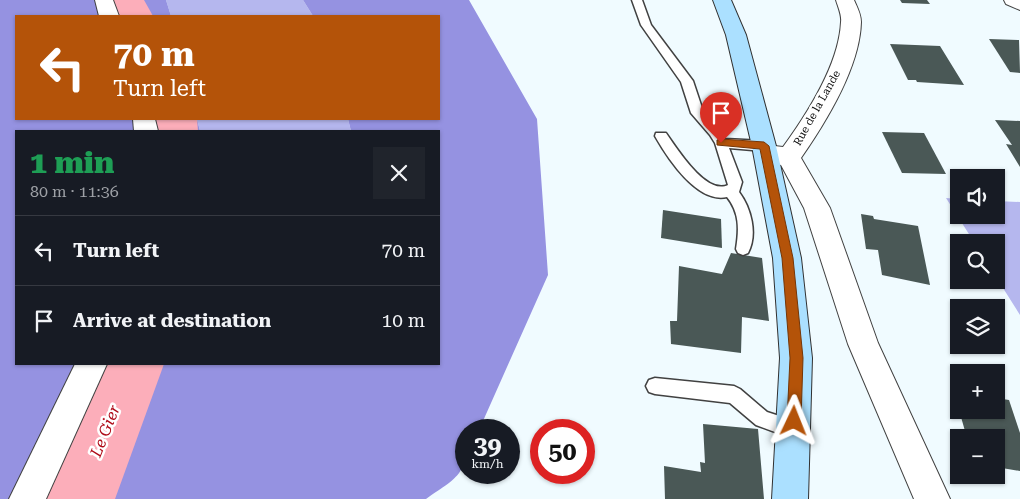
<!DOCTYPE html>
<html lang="en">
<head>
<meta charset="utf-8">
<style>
  :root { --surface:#171b24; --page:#20242c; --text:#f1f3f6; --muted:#9ea1a6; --line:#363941 }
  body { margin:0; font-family:"Roboto Serif",serif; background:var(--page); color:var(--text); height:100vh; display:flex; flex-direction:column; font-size:19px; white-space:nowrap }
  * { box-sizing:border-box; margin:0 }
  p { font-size:16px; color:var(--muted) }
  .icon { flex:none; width:28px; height:28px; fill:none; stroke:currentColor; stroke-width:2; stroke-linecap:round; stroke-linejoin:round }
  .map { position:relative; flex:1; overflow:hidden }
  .side { position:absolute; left:15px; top:130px; width:425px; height:235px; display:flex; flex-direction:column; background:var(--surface); border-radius:0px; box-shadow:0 1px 4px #0004 }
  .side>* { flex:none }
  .hud { position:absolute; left:15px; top:15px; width:425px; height:105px; border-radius:0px; box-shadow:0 1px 4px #0004; background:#b45309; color:#fff; overflow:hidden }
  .buttons { position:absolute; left:950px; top:169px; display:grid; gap:10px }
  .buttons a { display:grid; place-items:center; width:55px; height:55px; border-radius:0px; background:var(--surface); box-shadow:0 1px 4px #0004; font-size:25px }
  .speed { position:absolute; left:455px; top:419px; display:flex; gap:10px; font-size:25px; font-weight:700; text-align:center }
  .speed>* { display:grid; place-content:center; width:65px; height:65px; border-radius:50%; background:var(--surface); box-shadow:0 1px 4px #0004; line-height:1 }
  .speed small { font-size:12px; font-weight:400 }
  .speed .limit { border:8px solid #d22; background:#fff; color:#111 }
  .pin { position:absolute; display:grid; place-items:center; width:42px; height:42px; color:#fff; margin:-51px -21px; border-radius:50% 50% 50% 0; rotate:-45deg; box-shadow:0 0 5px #0007 }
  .pin .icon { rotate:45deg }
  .me { position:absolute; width:55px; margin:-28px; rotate:2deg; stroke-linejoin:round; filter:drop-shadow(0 0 4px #0008) }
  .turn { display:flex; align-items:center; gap:18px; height:105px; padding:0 15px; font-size:22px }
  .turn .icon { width:65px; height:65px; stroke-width:2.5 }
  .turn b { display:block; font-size:35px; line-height:42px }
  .round { display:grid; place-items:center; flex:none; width:52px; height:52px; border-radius:0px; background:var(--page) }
  .head { display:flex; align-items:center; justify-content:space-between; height:85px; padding:0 15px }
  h1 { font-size:30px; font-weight:800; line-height:38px; color:#1e9e55 }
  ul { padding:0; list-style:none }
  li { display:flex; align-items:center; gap:15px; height:70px; padding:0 15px; border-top:1px solid var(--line) }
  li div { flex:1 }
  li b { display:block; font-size:19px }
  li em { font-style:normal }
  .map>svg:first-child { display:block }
  .green { fill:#b5b7ee }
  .forest { fill:#9592e1 }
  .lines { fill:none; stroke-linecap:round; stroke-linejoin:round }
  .river { fill:#fcaeba; fill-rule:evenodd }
  .building { fill:#4a5856 }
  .service-casing { stroke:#414141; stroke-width:3 }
  .minor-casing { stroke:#414141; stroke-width:2 }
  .secondary-casing { stroke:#303030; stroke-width:2 }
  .service { fill:#fff; fill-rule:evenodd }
  .minor { fill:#fff; fill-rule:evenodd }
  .secondary { fill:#abe0ff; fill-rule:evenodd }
  .route { fill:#b45309; stroke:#753606 }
  .labels { text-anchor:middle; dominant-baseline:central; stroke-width:5; stroke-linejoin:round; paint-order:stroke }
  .far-street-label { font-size:11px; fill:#0e0e0e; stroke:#fff }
  .near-water-label { font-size:16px; font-style:italic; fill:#ae0a17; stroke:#fff }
</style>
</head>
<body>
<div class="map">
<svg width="1020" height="499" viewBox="0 0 1020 499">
  <rect width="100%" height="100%" fill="#f0fbff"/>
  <g class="green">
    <polygon points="166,0 303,0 313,16 171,16"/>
    <polygon points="197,119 348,119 351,131 200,131"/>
    <polygon points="946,198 959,199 959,215 996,215 996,201 1020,202 1020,315 996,277 996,242 974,242"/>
  </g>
  <path class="forest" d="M 0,0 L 166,0 L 171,16 L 16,16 L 16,119 L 197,119 L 200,131 L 16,131 L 16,364 L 439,364 L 439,131 L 351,131 L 348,119 L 439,119 L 439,16 L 313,16 L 303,0 L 469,0 L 537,119 L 548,275 L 479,430 L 466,430 C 466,476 462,474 426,499 L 0,499 Z"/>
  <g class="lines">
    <g class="river">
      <polygon points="106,0 144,0 153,16 113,16"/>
      <polygon points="151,119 197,119 198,131 150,131"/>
      <polygon points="100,364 164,364 115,499 41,499"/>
    </g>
  </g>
  <g class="building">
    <polygon points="900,0 927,0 930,4 902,3"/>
    <polygon points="989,39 1019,40 1020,73 1010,72"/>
    <polygon points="890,44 940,46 964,85 917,82 916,80 908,80"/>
    <polygon points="995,120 1020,121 1020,167 1006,144 1012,145"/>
    <polygon points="882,132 924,133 946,174 902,173"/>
    <polygon points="663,210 721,219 722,248 661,238"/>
    <polygon points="861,214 873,216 874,219 918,226 930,285 882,275 878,250 866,249"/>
    <polygon points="731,253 762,258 769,321 742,317 741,353 671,344 670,321 677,321 679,266 722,274"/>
    <polygon points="996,398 1009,400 1020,433 1020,471 996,467 996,438 967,438 959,410 996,410"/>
    <polygon points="703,424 758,429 764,499 665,499 664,466 701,472 700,462 705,463"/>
  </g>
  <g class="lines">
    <defs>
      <g id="service">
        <path d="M 632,0 L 642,0 L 651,25 L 693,81 L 703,111 L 720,129 L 725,139 L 764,141 L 769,143 L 771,146 L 769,149 L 764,151 L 729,148 L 742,182 L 739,192 C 751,208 758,234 748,253 L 743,255 L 738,253 L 736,249 C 739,230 740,213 727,197 C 697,204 667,157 655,136 L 656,133 L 666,133 C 676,147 706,196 728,185 L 715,143 L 710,135 L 691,113 L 681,82 L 641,25 Z"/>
        <polygon points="655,378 734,386 740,389 767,412 801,423 803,430 801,437 794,439 756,425 730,403 655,394 649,392 646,386 649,380"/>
      </g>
      <g id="minor">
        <polygon points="95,0 113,0 119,16 99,16"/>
        <path d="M 836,0 L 854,0 C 857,7 861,14 861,22 C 860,67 826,122 801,158 L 830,208 L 878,343 L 950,499 L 914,499 L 848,344 L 804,208 L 781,165 L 757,160 L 754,154 L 757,148 L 766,145 L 783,147 C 807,114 839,65 841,22 C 842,15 838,7 836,0 Z"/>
        <polygon points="1004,0 1020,0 1020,10 1006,4"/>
        <polygon points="133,119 155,119 158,131 134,131"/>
        <polygon points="75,364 107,364 46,499 9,499"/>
      </g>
      <polygon id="secondary" points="713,0 731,0 746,35 776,146 801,258 812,358 808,499 772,499 780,358 773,258 752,146 726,35"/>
    </defs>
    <use href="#service" class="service-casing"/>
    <use href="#minor" class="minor-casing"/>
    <use href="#secondary" class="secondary-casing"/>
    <use href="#service" class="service"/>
    <use href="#minor" class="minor"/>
    <use href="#secondary" class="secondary"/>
  </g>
  <polygon class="route" points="721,139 764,142 769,146 793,258 803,358 801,421 799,426 794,428 789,426 787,421 790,358 782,258 760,149 717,145 717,140"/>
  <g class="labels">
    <g class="far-street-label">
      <text transform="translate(817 108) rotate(-61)">Rue de la Lande</text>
    </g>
    <g class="near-water-label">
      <text transform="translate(105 431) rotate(-68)">Le Gier</text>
    </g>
  </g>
</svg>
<div class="buttons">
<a><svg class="icon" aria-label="sound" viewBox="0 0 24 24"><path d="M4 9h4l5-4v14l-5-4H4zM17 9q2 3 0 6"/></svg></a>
<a><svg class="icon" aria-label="search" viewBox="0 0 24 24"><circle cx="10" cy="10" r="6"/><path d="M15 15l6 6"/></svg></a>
<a><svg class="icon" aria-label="layers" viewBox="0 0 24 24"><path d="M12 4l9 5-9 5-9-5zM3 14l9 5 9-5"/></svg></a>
<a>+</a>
<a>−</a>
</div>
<div class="speed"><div>39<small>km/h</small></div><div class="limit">50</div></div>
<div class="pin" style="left:721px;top:143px;background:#d93025"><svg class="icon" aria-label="arrive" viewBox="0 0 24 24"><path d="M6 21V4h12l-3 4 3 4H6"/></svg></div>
<svg class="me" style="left:794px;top:421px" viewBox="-20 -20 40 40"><path d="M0-17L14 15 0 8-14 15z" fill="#b45309" stroke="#fff" stroke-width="4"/></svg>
<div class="hud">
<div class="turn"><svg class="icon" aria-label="left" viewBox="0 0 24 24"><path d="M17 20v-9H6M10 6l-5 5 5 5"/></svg><div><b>70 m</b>Turn left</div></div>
</div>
<section class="side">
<div class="head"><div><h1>1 min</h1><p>80 m · 11:36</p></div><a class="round"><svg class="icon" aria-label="close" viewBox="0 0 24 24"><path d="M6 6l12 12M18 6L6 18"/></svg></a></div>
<ul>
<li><svg class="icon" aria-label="left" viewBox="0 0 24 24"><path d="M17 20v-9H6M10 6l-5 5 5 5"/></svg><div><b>Turn left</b></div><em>70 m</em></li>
<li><svg class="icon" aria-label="arrive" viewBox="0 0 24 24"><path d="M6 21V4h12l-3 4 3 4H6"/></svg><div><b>Arrive at destination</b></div><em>10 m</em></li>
</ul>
</section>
</div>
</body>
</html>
